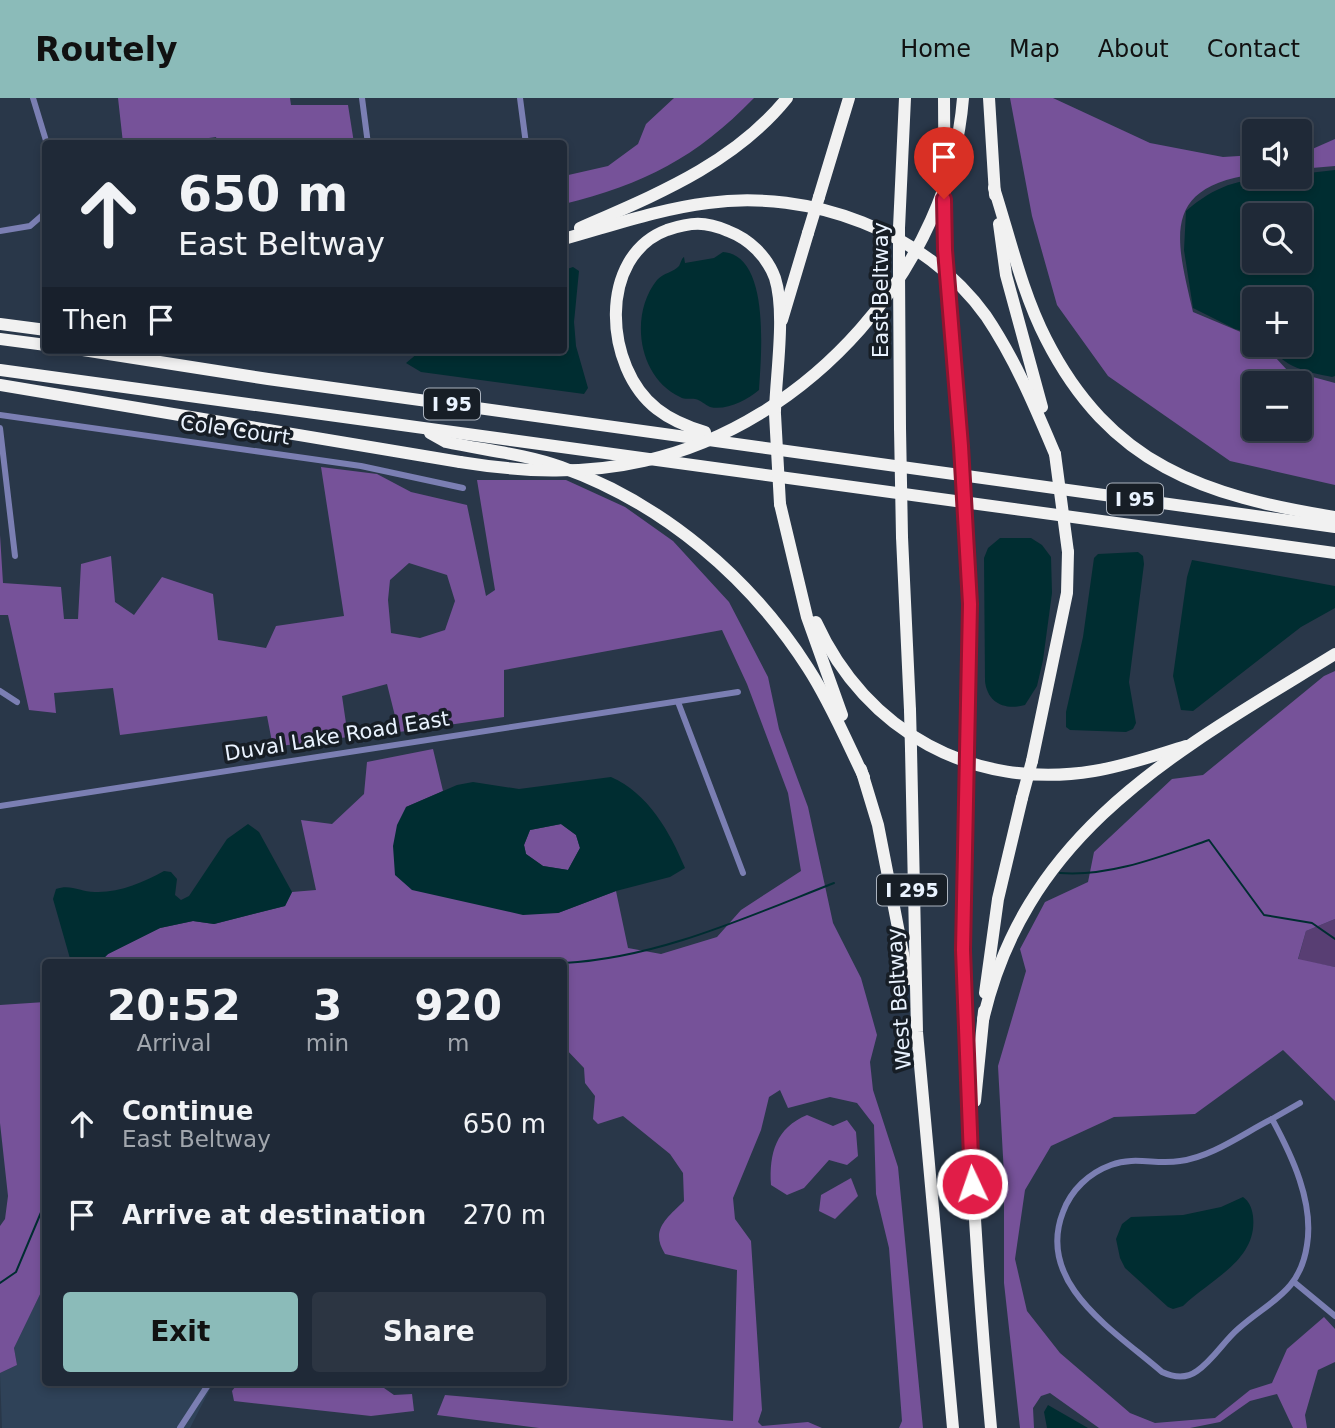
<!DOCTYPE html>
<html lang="en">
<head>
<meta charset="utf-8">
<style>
  :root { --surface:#1f2937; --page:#2c3542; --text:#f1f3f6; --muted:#a1a6ad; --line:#3c4552; --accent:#8bbbb9 }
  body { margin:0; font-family:"DejaVu Sans",sans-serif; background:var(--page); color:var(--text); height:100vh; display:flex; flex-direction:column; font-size:26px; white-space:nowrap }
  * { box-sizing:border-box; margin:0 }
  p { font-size:23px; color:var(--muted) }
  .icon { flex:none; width:38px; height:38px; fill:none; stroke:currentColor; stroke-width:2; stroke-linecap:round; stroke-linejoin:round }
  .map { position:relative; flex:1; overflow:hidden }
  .drawer { position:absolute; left:42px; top:861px; width:525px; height:427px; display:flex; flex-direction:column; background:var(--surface); border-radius:7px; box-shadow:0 4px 10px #0003,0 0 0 2px var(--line) }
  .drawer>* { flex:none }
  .hud { position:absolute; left:42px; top:42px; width:525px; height:214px; border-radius:7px; box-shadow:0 4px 10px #0003,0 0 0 2px var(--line); background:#1f2937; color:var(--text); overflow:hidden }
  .controls { position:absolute; left:1242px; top:21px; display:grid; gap:14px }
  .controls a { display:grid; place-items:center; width:70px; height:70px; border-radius:7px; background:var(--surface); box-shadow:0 4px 10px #0003,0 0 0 2px var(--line); font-size:35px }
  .pin { position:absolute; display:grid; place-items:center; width:60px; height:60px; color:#fff; margin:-72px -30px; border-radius:50% 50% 50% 0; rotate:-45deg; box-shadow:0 0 7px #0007 }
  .pin .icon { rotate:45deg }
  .me { position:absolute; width:77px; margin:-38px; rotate:357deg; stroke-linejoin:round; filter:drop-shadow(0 0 5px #0008) }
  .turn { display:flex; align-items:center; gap:24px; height:147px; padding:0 21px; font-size:32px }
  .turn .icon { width:91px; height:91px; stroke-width:2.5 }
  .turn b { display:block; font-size:49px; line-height:60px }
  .then { display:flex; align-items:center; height:66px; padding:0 21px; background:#0003; gap:14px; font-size:26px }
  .eta { display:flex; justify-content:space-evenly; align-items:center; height:119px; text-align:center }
  .eta b { font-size:42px; font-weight:700; line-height:49px }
  .action { display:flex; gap:14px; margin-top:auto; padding:14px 21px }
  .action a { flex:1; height:80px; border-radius:7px; background:var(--accent); color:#111; font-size:28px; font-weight:700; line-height:80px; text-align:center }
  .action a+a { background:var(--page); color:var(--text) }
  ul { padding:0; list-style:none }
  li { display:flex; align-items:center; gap:21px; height:91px; padding:0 21px }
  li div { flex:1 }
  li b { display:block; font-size:26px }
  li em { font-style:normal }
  header { display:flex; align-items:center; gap:42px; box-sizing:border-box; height:98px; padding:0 35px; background:var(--accent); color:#111 }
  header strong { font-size:33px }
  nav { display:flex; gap:38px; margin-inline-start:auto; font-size:24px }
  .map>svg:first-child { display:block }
  .built { fill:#2f4258 }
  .green { fill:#583e73 }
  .forest { fill:#765299; fill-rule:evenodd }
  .water { fill:#002d31; fill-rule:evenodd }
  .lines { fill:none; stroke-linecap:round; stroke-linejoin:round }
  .stream { stroke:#002d31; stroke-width:2 }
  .street { stroke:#7b7fb3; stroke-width:6 }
  .highway { stroke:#f1f1f1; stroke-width:12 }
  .highway-bridge { stroke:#f1f1f1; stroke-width:12 }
  .route-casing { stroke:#92132f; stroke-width:18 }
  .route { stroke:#e11d48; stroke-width:12 }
  .labels { text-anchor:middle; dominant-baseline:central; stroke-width:7; stroke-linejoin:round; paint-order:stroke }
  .shield { fill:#171e26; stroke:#abb3be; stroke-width:2 }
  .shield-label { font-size:19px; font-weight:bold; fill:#eaf3ff }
  .street-label { font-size:21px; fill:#eaf3ff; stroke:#171e26 }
</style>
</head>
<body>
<header>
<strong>Routely</strong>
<nav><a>Home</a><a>Map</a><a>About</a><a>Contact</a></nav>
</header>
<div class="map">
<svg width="1335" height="1330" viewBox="0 0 1335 1330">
  <rect width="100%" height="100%" fill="#293749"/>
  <polygon class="built" points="45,1186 46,1284 213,1285 190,1330 2,1330 0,1275 17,1267 14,1250"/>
  <polygon class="green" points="1335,821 1335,869 1298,862 1306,833"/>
  <g class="forest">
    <polygon points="118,0 290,0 291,7 348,7 354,45 218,46 216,39 173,45 123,45"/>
    <path d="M 674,0 L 754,0 C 696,60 644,86 564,106 L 564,78 L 608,68 L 638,46 L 646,26 Z"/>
    <path d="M 1010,0 L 1053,0 L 1150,45 L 1223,59 L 1255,57 L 1255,76 C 1160,89 1176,141 1193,214 L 1255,240 L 1255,247 L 1264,247 L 1287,272 L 1335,285 L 1335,387 L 1230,363 L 1108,278 L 1057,207 L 1032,118 ZM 1255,285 L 1300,285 L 1300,331 L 1255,331 Z"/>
    <polygon points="1335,41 1335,68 1300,71 1300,53 1310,52"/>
    <path d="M 321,369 L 377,376 L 411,394 L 467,407 L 486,498 L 495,492 L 477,382 L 566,382 L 625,409 L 673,443 L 729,504 L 768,579 L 779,631 L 808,709 L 833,825 L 861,880 L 877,937 L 870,964 L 873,992 L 898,1069 L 923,1330 L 899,1330 L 902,1323 L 889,1150 L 876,1096 L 874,1027 L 857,1005 L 830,999 L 788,1010 L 780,992 L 769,999 L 761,1032 L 733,1100 L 735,1121 L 751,1143 L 762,1312 L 758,1324 L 762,1328 L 808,1324 L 822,1330 L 539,1330 L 437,1317 L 445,1297 L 733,1323 L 737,1172 L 665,1156 C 650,1132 666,1121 684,1103 L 683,1075 L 670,1056 L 623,1018 L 598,1026 L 593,1021 L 595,998 L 585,985 L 584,970 L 564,949 L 564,864 L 100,864 L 108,856 L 160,830 L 193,823 L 214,826 L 285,808 L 292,794 L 316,792 L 301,722 L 332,726 L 364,696 L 367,664 L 433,651 L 443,693 L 406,709 L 558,815 L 616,793 L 628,850 L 661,856 L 717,839 L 741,812 L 801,773 L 788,695 L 747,586 L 722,532 L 504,572 L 504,619 L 399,634 L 387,586 L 342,598 L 348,639 L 273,649 L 267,618 L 120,637 L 113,590 L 54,595 L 56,615 L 29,612 L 8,517 L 0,517 L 0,437 L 3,485 L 61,489 L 64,521 L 78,521 L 81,466 L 111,458 L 115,504 L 134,517 L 162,479 L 213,496 L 218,542 L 266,550 L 276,528 L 344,518 ZM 409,465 L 447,477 L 455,503 L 445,532 L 420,540 L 391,535 L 388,502 L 390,482 Z"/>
    <polygon points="1335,573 1335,821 1306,833 1298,861 1335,869 1335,1003 1283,952 1195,1016 1114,1019 1051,1048 1025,1092 1015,1161 1027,1213 1060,1255 1130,1315 1155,1325 1215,1320 1250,1292 1272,1285 1287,1251 1324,1219 1335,1231 1335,1264 1318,1272 1305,1317 1307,1330 1293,1330 1277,1296 1250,1303 1220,1324 1190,1330 1099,1330 1050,1295 1041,1298 1033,1310 1034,1330 1020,1330 1004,1185 1004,1077 998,968 1026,873 1020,851 1045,804 1088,784 1094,754 1172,681 1203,677 1324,578"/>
    <polygon points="561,726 576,737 580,750 568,772 543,768 526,756 524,747 530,732"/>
    <polygon points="45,904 45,1186 14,1250 17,1267 0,1275 0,1128 5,1121 8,1098 0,1025 0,907"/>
    <path d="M 807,1017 L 833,1028 L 847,1022 L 856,1034 L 858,1058 L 847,1067 L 829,1062 L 804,1090 L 787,1097 L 771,1087 C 769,1055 776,1030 807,1017 Z"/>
    <polygon points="851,1080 858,1098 835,1121 819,1113 821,1097"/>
    <polygon points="238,1285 384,1290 394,1297 412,1296 414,1313 371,1318 234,1303 232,1293"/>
  </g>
  <g class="water">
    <path d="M 1335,72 L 1335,278 L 1332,279 C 1309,274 1282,270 1271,247 L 1300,247 L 1300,201 L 1255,201 L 1255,236 L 1235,231 L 1193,210 L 1184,152 L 1186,113 C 1223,81 1252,79 1300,79 L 1300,76 ZM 1300,117 L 1300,163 L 1255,163 L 1255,117 Z"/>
    <path d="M 723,154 C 771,157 761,259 759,292 C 747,302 726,313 710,309 C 705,307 701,302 695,301 C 690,300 685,302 680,299 C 638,279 629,217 657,182 C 663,175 674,174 679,168 C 681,165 681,161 684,159 L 685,165 L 714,160 Z"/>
    <polygon points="573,169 579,173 574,224 576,248 588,290 584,296 421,274 406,265 418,255 417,252 564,252 564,172"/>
    <path d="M 1000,440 L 1031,440 L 1042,447 L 1051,459 L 1052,495 L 1043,562 L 1037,588 L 1025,607 C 1004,613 987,604 985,583 L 984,460 L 988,450 Z"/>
    <polygon points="1138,454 1143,458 1144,466 1129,584 1136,625 1133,631 1126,634 1070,632 1066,629 1066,614 1083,539 1094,460 1098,456"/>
    <polygon points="1192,462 1335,488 1335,510 1301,529 1193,613 1181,612 1173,578 1187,479"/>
    <path d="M 611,679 C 648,695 670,734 685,770 L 670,779 L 616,793 L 558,815 L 523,817 L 412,792 L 395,777 L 393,748 L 397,727 L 406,709 L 457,687 L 473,684 L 519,691 ZM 561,726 L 576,737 L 580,750 L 568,772 L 543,768 L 526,756 L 524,747 L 530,732 Z"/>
    <path d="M 248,726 L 259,734 L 292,794 L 285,808 L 214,826 L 193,823 L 160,830 L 108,856 L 100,864 L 71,864 L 53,801 L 56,791 C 71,786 80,794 95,794 C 119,795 144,784 164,773 L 171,774 L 177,781 L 175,797 L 181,802 L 189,798 L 227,741 Z"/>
    <path d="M 1243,1099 C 1249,1103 1252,1110 1253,1118 C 1258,1162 1211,1181 1183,1208 L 1173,1211 L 1168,1209 L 1125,1170 L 1120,1160 L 1116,1141 L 1122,1126 L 1131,1119 L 1183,1117 L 1221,1109 Z"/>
    <polygon points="1048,1307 1088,1330 1047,1330 1044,1314"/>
  </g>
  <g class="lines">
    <g class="stream">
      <path d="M 1060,775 C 1110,779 1162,758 1209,742 L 1264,817 L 1312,825 L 1335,841"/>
      <path d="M 564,865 C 658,860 747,819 834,785"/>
      <polyline points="0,1185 16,1174 42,1112 46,1048"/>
    </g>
    <g class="street">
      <polyline points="33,0 47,46"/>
      <polyline points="362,0 368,46"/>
      <polyline points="520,0 526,46"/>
      <polyline points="0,133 30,128 46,114"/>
      <polyline points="0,317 361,368 463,390"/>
      <polyline points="0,330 15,458"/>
      <polyline points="0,593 17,604"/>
      <polyline points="678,604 743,775"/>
      <polyline points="0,708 738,594"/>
      <path d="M 1272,1021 C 1292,1058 1314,1104 1307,1147 C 1300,1195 1269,1203 1238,1231 C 1224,1243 1213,1262 1197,1273 C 1186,1281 1173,1279 1162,1274 C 1115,1233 1035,1186 1063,1114 C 1071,1092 1089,1075 1111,1067 C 1135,1058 1156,1067 1180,1063 C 1212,1059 1244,1035 1272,1021 Z"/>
      <polyline points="1272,1021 1300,1005"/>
      <polyline points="1294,1184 1335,1218"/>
      <polyline points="180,1330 210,1284"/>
    </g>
    <g class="highway">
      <polyline points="944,0 945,152"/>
      <polyline points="989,0 995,97"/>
      <path d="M 994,90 C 1010,140 1022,194 1046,241 C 1110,367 1204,398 1335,419"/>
      <polyline points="819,99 849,0"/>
      <polyline points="999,126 1006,177 1042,309"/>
      <path d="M 580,130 C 655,97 734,66 787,0"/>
      <polyline points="899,130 905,0"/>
      <path d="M 564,141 C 611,128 659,111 708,105 C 810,91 925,133 986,218 C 1015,261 1035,309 1055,356"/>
      <polyline points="899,173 900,330"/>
      <polyline points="950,203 961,348"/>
      <polyline points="782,222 808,135"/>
      <polyline points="0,226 46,232"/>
      <polyline points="0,241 46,247"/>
      <polyline points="83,252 268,281 1335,429"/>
      <polyline points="0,272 1335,455"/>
      <polyline points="0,287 460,364"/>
      <path d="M 705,334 C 688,329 671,322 657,311 C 604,270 597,158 667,132 C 691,124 705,123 728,133 C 749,141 767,158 775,180 C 786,215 776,275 775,313"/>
      <path d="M 430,335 L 446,344 C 483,352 525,356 561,369 C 662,405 750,479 808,570 C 830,604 846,642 864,679"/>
      <polyline points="780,406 807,519 842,617"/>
      <polyline points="967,430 970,594"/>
      <polyline points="902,439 910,612"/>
      <path d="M 816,524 C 866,634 974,693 1094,673 C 1125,668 1156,657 1186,648"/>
      <polyline points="911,651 917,934 953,1330"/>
      <polyline points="1032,663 1067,495 1068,454"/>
      <polyline points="861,671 878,727 908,881"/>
      <path d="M 967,680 C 960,897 971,1113 991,1330"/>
      <polyline points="985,895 998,801 1022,700"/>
      <path d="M 983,922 C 1027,730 1181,651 1335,556"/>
      <polyline points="975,1003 984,913"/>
    </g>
    <g class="highway-bridge">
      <polyline points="808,135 819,99"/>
      <polyline points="945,152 950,203"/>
      <polyline points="899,172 899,130"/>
      <polyline points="775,316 780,406"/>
      <polyline points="900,330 902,439"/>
      <polyline points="961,348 967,430"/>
      <polyline points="1055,356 1068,454"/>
      <path d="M 460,364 C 522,374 583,377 644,363 C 809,327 950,168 963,0"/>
      <polyline points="910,612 911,651"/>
      <polyline points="967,680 970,594"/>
      <polyline points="1022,700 1032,663"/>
    </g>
  </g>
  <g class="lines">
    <defs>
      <polyline id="route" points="944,101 945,152 961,348 970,506 963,852 972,1086"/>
    </defs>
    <use href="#route" class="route-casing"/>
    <use href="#route" class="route"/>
  </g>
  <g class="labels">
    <g class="shield">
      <rect x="424" y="290.5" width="56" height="31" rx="5"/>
      <rect x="1107" y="385.5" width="56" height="31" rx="5"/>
      <rect x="877" y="776.5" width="70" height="31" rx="5"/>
    </g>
    <g class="shield-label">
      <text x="452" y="306">I 95</text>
      <text x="1135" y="401">I 95</text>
      <text x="912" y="792">I 295</text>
    </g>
    <g class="street-label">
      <text transform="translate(881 192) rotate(-90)">East Beltway</text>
      <text transform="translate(235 332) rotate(8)">Cole Court</text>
      <text transform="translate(337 638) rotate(-9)">Duval Lake Road East</text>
      <text transform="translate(899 901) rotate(-94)">West Beltway</text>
    </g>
  </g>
</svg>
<div class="controls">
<a><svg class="icon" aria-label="sound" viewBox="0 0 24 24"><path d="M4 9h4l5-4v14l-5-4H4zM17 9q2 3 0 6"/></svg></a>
<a><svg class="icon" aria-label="search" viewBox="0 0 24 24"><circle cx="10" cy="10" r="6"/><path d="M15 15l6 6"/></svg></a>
<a>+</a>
<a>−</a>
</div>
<div class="pin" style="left:944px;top:101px;background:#d93025"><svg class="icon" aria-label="arrive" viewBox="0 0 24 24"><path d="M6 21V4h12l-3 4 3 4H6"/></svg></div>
<svg class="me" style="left:972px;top:1086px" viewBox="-20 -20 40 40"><circle r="17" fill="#e11d48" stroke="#fff" stroke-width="3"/><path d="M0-11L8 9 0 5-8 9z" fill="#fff"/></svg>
<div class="hud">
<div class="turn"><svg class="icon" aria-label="ahead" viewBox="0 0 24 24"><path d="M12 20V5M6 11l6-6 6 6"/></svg><div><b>650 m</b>East Beltway</div></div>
<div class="then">Then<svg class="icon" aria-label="arrive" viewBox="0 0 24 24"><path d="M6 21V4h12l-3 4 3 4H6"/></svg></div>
</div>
<section class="drawer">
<div class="eta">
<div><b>20:52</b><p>Arrival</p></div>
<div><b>3</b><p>min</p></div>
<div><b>920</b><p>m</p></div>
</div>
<ul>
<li><svg class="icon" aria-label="ahead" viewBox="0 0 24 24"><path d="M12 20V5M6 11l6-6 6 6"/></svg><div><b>Continue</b><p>East Beltway</p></div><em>650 m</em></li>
<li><svg class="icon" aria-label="arrive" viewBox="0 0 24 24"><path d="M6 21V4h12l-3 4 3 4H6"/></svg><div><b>Arrive at destination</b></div><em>270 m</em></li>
</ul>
<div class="action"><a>Exit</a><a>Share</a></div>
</section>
</div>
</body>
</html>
